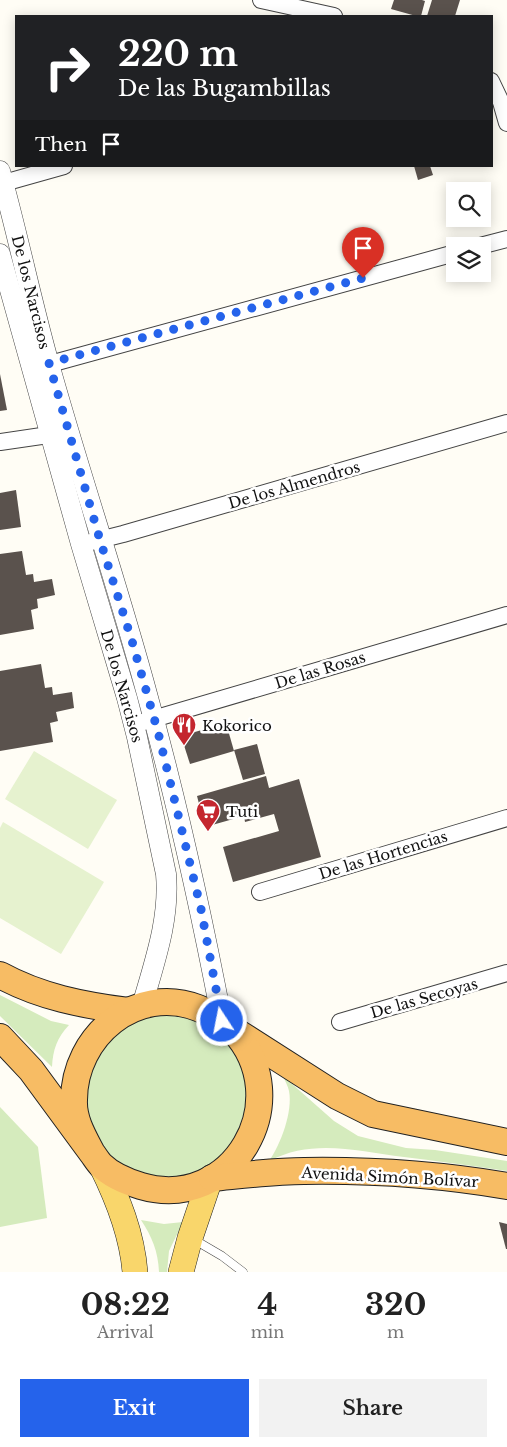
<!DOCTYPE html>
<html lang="en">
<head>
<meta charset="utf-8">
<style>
  :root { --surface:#fff; --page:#f2f2f2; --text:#222; --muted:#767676; --accent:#2563eb }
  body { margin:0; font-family:"Libre Baskerville",serif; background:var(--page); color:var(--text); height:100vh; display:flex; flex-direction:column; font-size:19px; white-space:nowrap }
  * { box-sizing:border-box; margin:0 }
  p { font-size:16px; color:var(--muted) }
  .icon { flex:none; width:28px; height:28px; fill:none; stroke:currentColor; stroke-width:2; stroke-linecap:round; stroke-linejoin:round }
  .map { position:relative; height:1272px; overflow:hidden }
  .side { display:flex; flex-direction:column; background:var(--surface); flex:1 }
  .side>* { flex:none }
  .hud { position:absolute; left:15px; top:15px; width:478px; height:152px; border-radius:0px; box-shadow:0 2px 12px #0003; background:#202124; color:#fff; overflow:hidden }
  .fabs { position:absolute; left:446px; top:182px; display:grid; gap:10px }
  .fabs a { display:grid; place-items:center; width:45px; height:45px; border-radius:0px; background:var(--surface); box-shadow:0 2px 12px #0003; font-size:25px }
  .pin { position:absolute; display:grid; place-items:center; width:42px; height:42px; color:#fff; margin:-51px -21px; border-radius:50% 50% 50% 0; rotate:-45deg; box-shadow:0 0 5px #0007 }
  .pin .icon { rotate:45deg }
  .me { position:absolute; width:55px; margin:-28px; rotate:349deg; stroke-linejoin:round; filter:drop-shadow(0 0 4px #0008) }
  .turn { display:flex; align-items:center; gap:18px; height:105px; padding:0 20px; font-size:22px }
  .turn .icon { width:65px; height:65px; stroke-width:2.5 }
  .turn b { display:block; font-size:35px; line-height:42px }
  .then { display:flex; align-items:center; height:48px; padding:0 20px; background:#0003; gap:10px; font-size:19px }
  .eta { display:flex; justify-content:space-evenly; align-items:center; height:85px; text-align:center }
  .eta b { font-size:30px; font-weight:700; line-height:35px }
  .primary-button { display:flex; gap:10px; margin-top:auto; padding:10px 20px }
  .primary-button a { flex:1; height:58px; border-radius:0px; background:var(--accent); color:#fff; font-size:20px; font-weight:700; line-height:58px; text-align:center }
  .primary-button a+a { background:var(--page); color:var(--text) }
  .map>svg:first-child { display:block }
  .green { fill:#d5ebbd }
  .pitch { fill:#e6f2cf }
  .building { fill:#5a524d }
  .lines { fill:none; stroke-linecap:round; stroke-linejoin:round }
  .service-casing { stroke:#444; stroke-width:9 }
  .minor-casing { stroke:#444; stroke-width:18 }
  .tertiary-casing { stroke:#444; stroke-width:21 }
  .primary-casing { stroke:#222; stroke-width:26 }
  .trunk-casing { stroke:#222; stroke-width:28 }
  .service { stroke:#fff; stroke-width:8 }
  .minor { stroke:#fff; stroke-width:16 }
  .tertiary { stroke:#fff; stroke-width:20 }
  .primary { stroke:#f9d66b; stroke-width:25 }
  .trunk { stroke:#f7bc64; stroke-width:26 }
  .route { stroke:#2563eb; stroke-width:9; stroke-dasharray:0 16.2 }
  .labels { text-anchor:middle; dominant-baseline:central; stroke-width:5; stroke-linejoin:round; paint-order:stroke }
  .street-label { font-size:15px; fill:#111; stroke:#fff }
  .poi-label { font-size:15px; fill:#111; stroke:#fff; text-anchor:start }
</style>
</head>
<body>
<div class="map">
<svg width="507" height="1272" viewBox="0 0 507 1272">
  <rect width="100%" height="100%" fill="#fffdf5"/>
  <g class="green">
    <path d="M 0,995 L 51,1021 L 69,1025 C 57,1038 53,1049 52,1067 L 0,1016 Z"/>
    <polygon points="178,1013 229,1036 254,1086 226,1163 175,1184 122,1170 102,1151 89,1126 84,1099 89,1071 102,1046 123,1027 149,1015"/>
    <path d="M 283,1076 L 334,1121 L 358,1136 L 406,1148 L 435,1150 L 507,1161 L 507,1171 C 473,1166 439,1161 404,1157 C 357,1151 313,1138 269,1161 C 281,1144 293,1111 289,1091 C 288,1086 285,1081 283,1076 Z"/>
    <polygon points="0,1107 38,1147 47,1218 0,1227"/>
    <path d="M 141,1220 L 164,1224 L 183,1222 L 169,1251 L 167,1272 L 159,1272 C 158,1251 152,1237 141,1220 Z"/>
  </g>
  <g class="pitch">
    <polygon points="34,751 117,800 88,849 5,799"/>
    <polygon points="3,822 104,882 61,954 0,918 0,828"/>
  </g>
  <g class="building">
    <polygon points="394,0 422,0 425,1 421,16 416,16 391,9"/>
    <polygon points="432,0 460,0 455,16 427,16"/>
    <polygon points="414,166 430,166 433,175 418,180"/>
    <polygon points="0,374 7,410 0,411"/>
    <polygon points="16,490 21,527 0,530 0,493"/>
    <polygon points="22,551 26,575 33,574 34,582 52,579 55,595 37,599 38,608 31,610 34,629 0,635 0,554"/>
    <polygon points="41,664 45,688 52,687 53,695 72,692 74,708 56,712 58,721 50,723 53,742 0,751 0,671"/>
    <polygon points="226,723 234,751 190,764 181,736"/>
    <polygon points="257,744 265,774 243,780 234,750"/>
    <polygon points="266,776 269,788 299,779 321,857 233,882 223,847 279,831 274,814 245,822 244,816 205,827 197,796"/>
    <polygon points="499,1222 507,1224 507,1249 506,1249"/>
  </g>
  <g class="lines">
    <defs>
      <polyline id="service" points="193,1239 222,1256 243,1272"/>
      <g id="minor">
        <polyline points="261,0 334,16"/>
        <polyline points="491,81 501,102 507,123"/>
        <polyline points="0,184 64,166"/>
        <polyline points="480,246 507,239"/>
        <polyline points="39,367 455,253"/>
        <polyline points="0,442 62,433"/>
        <polyline points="91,542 123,534 507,423"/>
        <polyline points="143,722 507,615"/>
        <polyline points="260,892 507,818"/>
        <polyline points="340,1022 507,973"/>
      </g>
      <g id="tertiary">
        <path d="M 0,171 C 18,235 31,300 49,364 C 80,475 117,583 147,694 C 177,802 201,911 222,1021"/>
        <path d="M 0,254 L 81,544 L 127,698 L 137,737 L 166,874 C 170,920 154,963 142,1006"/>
      </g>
      <g id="primary">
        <path d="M 101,1165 C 118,1199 132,1234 135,1272"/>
        <polyline points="181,1272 190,1238 210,1179"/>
      </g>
      <g id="trunk">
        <path d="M 0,975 C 40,997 83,1005 128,1011"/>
        <polyline points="240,1034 337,1096 373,1114 507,1142"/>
        <path d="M 0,1037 L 31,1070 L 92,1153 C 95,1157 98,1162 101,1165 C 111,1175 128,1182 141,1186 C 233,1213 298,1100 233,1030 C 224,1020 211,1013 198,1008 C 136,984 74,1036 74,1100 C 73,1119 83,1136 92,1153"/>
        <path d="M 212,1178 C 243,1175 274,1171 304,1171 C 370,1170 442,1175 507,1186"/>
      </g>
    </defs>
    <use href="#service" class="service-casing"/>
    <use href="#minor" class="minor-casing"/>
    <use href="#tertiary" class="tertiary-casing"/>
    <use href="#primary" class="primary-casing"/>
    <use href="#trunk" class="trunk-casing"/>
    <use href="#service" class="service"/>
    <use href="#minor" class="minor"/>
    <use href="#tertiary" class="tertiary"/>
    <use href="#primary" class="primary"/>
    <use href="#trunk" class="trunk"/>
  </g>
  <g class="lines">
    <polyline class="route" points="222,1021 201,909 158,732 132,641 100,540 49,363 363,278"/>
  </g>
  <defs>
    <symbol id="restaurant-pin" viewBox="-11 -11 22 30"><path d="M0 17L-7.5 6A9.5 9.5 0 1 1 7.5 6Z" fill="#c4262e" stroke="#fff"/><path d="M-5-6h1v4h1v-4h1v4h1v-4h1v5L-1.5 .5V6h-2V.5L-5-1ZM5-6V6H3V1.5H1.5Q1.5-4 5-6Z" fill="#fff"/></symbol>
    <symbol id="supermarket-pin" viewBox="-11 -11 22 30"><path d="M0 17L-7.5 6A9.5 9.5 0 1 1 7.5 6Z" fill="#c4262e" stroke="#fff"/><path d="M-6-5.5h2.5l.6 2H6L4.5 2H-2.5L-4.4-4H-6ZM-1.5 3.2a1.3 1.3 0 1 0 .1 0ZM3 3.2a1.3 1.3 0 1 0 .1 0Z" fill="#fff"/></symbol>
  </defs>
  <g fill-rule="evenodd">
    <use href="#restaurant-pin" x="170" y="711" width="28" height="38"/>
    <use href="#supermarket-pin" x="194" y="797" width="28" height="38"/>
  </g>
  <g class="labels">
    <g class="street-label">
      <text transform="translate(31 292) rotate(76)">De los Narcisos</text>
      <text transform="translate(294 485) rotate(-16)">De los Almendros</text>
      <text transform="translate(320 670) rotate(-17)">De las Rosas</text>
      <text transform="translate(122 686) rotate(74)">De los Narcisos</text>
      <text transform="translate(383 855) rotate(-17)">De las Hortencias</text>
      <text transform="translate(424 998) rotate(-16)">De las Secoyas</text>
      <text transform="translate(390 1177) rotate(3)">Avenida Simón Bolívar</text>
    </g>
    <g class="poi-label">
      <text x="202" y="725">Kokorico</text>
      <text x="226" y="811">Tuti</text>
    </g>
  </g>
</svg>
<div class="fabs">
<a><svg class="icon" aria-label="search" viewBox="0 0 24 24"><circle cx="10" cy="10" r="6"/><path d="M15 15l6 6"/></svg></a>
<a><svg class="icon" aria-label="layers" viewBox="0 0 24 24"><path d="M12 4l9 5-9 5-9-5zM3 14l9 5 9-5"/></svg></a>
</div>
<div class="pin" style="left:363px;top:278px;background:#d93025"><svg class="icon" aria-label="arrive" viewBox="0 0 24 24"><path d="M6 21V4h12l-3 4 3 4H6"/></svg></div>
<svg class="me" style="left:222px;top:1021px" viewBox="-20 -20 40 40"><circle r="17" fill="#2563eb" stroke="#fff" stroke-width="3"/><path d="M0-11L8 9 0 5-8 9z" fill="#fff"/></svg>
<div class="hud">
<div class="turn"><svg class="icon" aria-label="right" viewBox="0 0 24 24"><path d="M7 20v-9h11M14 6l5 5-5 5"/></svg><div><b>220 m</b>De las Bugambillas</div></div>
<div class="then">Then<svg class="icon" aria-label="arrive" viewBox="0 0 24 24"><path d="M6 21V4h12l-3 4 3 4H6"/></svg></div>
</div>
</div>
<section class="side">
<div class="eta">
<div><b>08:22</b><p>Arrival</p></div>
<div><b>4</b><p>min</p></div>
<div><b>320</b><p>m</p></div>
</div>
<div class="primary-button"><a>Exit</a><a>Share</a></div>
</section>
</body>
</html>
